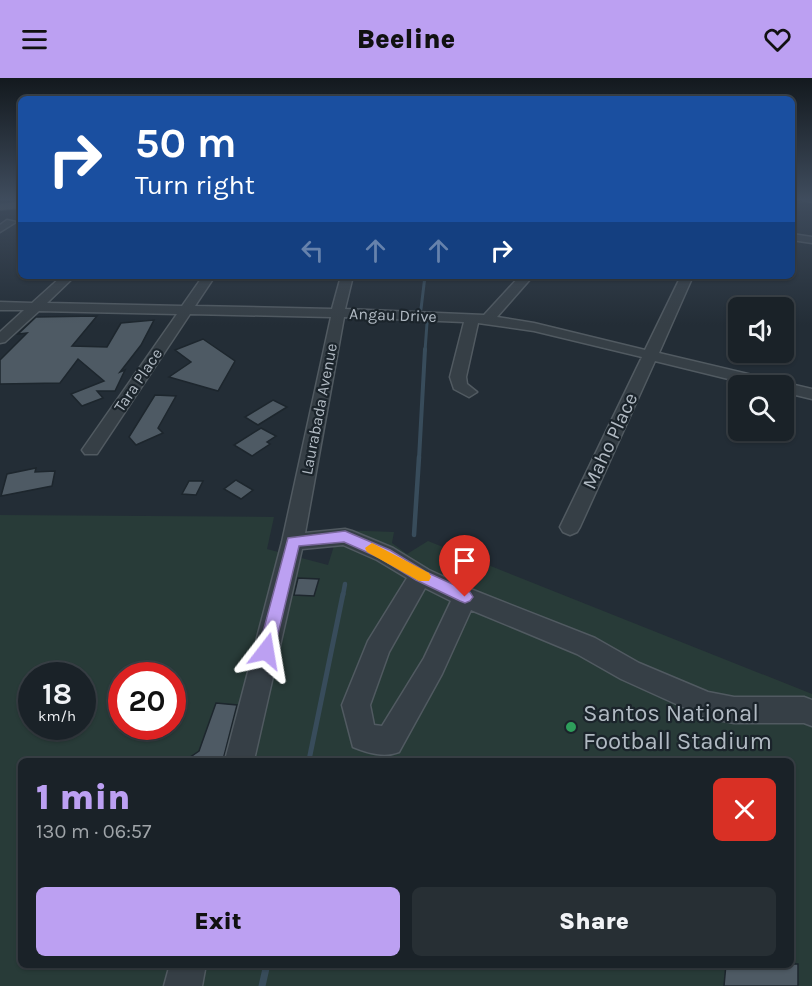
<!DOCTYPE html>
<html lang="en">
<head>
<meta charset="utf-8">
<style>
  :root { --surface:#1a2228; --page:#272f34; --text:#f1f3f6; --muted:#9fa4a8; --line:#383f45; --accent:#bca0f2 }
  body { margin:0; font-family:Karla,sans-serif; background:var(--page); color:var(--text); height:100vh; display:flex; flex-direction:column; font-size:22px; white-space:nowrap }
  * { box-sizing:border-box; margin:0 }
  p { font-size:20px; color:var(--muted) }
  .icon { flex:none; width:33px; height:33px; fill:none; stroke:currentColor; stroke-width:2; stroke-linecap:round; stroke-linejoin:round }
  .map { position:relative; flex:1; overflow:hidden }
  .details { position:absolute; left:18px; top:680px; width:776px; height:210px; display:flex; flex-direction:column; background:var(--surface); border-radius:9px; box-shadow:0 2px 4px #0004,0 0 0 2px var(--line) }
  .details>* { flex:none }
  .guide { position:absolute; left:18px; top:18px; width:777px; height:183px; border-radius:9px; box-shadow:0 2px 4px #0004,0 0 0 2px var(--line); background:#1a4fa0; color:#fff; overflow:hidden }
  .buttons { position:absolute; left:728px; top:219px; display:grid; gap:12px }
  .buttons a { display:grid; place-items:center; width:66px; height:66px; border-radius:9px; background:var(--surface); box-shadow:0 2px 4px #0004,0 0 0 2px var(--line); font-size:30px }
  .speed { position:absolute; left:18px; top:584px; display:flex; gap:12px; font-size:30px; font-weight:700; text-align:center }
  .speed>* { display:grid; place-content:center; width:78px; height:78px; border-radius:50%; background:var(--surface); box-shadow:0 2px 4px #0004,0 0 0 2px var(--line); line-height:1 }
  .speed small { font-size:15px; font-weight:400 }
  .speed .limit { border:9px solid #d22; background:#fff; color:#111 }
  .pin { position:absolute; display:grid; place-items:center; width:51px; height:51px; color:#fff; margin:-62px -26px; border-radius:50% 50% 50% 0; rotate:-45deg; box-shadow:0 0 6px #0007 }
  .pin .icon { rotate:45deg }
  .me { position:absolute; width:66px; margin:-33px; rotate:14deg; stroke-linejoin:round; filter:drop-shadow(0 0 4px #0008) }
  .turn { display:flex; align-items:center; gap:21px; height:126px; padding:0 18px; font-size:27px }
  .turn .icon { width:78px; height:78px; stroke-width:2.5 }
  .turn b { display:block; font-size:42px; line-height:51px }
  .lanes { display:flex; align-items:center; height:57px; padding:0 18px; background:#0003; justify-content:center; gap:30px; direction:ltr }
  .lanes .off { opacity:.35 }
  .round { display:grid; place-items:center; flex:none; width:63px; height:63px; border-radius:9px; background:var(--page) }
  .headline { display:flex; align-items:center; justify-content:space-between; height:102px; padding:0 18px }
  h1 { font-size:36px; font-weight:800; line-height:45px; color:var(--accent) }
  .cta { display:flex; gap:12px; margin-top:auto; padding:12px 18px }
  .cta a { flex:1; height:69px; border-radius:9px; background:var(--accent); color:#111; font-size:24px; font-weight:800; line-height:69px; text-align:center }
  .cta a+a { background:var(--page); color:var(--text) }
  header { display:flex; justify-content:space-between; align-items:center; height:78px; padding:0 18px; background:var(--accent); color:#111; font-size:27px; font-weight:800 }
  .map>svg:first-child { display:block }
  .green { fill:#283b38; fill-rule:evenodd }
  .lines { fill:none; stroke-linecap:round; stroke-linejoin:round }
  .stream-far4 { stroke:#384c5b; stroke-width:3 }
  .stream-far3 { stroke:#384c5b; stroke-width:4 }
  .stream-far2 { stroke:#384c5b; stroke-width:4.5 }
  .stream-far1 { stroke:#384c5b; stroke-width:5 }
  .stream { stroke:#384c5b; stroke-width:7 }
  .building { fill:#4e5a64; stroke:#1d262d; stroke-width:1.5 }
  .minor-casing { stroke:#515a61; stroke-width:3 }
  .major-casing { stroke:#3f4850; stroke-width:2 }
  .minor { fill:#363f46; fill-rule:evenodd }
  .major { fill:#545e66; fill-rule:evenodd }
  .route { fill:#bca0f2; stroke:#7a689d; stroke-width:1.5 }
  .slow { fill:#f59e0b }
  .leisure-dot { fill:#2e9e5b; stroke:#1b242b; stroke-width:2 }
  .labels { text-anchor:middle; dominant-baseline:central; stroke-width:4.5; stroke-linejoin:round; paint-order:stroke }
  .far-street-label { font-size:16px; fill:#b1bac3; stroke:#1b242b }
  .street-label { font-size:20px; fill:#b1bac3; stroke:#1b242b }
  .near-poi-label { font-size:24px; fill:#b1bac3; stroke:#1b242b; text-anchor:start }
</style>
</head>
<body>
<header><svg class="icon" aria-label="menu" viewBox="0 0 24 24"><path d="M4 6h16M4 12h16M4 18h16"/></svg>Beeline<svg class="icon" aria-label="heart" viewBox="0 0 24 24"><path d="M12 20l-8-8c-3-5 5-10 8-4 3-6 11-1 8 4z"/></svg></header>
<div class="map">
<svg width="812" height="908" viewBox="0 0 812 908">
  <rect width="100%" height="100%" fill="#232d36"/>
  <path class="green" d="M 0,437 L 274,439 L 267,471 L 328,487 L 339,452 L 394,454 L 392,465 L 407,476 L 428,463 L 812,616 L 812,908 L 0,908 ZM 32,597 L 82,597 L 82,648 L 32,648 ZM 122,597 L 172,597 L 172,648 L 122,648 ZM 21,682 L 790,682 L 790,886 L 21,886 Z"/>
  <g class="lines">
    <g class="stream-far4">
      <polyline points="421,231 425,198"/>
      <polyline points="425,273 427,245"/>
    </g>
    <polyline class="stream-far3" points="419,381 425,271"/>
    <g class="stream-far2">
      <polyline points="414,457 419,379"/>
      <polyline points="343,517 345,506"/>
    </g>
    <polyline class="stream-far1" points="309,682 343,516"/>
    <polyline class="stream" points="262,908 267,886"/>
  </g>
  <g class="building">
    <polygon points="97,238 72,268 107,269 121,245 154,242 141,267 120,294 125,292 115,313 97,313 103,320 82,328 71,316 104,303 78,281 60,305 0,306 0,282 27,255 18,256 36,239"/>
    <polygon points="203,261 235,283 218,313 169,299 191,284 175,272"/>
    <polygon points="155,317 176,318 158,350 163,355 136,367 129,359"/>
    <polygon points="273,322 287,329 258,347 245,339"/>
    <polygon points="261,350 276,358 267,364 270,366 252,378 234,367"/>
    <polygon points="36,390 35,394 55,393 52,408 1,418 7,396"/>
    <polygon points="236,402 253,412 241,421 224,411"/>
    <polygon points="189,403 203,403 196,417 182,416"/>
    <polygon points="298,500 319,501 314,518 294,517"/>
    <polygon points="216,625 237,627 223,682 186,682 199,673"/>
    <polygon points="726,886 798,886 798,908 724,908"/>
  </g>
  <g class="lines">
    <defs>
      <g id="minor">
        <polygon points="801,120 812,120 812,124 803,122"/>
        <polygon points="7,142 16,144 0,154 0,147"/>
        <polygon points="792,156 812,159 812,165 792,162"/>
        <path d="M 62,198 L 75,198 L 47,225 L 182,228 L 203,198 L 215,198 L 195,228 L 332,231 L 341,198 L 353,198 L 345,231 L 484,237 L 520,198 L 533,198 L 497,239 L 534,245 L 645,272 L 681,198 L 693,198 L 659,275 L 812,311 L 812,321 L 783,314 L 783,308 L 757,308 L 655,283 L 580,449 L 577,454 L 570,457 L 563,454 L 560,449 L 642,279 L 534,253 L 478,245 L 466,299 L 467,306 L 477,314 L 469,319 L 454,311 L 450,299 L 464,244 L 344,239 L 305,455 L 345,451 L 352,453 L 393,470 L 429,492 L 473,512 L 595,560 L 639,585 L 708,614 L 734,619 L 804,619 L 812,622 L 812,648 L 804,645 L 734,645 L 707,640 L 621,601 L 577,576 L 471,532 L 442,596 L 399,674 C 384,680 368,675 353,669 L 342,627 L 368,563 L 407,500 L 377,482 L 343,467 L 302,471 L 254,682 L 225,682 L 282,464 L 331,239 L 190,236 L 97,376 L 85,376 L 82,372 L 177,236 L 39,233 L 5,264 L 0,265 L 0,254 L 24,232 L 0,232 L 0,224 L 32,225 ZM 425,510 L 451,523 L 424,580 L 382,648 L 374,647 L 370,627 L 389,574 Z"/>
        <polygon points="170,886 206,886 202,908 164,908"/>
      </g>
      <polygon id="major" points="21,124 21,130 0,132 0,126"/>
    </defs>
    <use href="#minor" class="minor-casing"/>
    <use href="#major" class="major-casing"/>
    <use href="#minor" class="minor"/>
    <use href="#major" class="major"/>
  </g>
  <linearGradient id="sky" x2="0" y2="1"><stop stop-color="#13191e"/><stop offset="0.49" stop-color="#3f4c5d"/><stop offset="1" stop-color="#3f4c5d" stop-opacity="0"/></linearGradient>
  <rect width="812" height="247" fill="url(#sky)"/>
  <polygon class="route" points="345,453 390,472 426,494 470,514 473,519 470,523 465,525 460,523 416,502 380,480 344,464 299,468 274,573 272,578 266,580 260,578 258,573 288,460"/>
  <polygon class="slow" points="372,465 429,495 431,499 429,503 419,503 367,474 365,470"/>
  <circle class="leisure-dot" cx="571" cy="649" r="6"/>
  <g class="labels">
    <g class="far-street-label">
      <text transform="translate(393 237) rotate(2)">Angau Drive</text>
      <text transform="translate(138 302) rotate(-56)">Tara Place</text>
      <text transform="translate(319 331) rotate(-79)">Laurabada Avenue</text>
    </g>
    <g class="street-label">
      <text transform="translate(610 363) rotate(-65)">Maho Place</text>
    </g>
    <g class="near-poi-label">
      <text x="583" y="635">Santos National<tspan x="583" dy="28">Football Stadium</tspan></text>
    </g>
  </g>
</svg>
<div class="buttons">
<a><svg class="icon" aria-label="sound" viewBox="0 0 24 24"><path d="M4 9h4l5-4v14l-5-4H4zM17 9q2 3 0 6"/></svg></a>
<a><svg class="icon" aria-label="search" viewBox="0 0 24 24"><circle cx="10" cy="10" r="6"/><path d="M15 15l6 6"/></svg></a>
</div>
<div class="speed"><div>18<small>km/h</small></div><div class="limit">20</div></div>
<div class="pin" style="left:465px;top:519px;background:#d93025"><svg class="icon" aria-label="arrive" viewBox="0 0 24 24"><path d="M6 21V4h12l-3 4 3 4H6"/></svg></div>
<svg class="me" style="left:266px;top:573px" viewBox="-20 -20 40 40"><path d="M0-17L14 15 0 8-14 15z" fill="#bca0f2" stroke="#fff" stroke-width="4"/></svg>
<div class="guide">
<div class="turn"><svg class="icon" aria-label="right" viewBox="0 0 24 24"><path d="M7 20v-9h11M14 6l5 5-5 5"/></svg><div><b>50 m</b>Turn right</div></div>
<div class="lanes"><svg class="icon off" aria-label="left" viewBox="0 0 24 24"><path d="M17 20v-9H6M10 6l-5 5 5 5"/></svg><svg class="icon off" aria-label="ahead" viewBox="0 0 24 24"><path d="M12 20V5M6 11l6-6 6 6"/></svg><svg class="icon off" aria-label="ahead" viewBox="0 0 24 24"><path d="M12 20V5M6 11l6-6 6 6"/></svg><svg class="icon" aria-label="right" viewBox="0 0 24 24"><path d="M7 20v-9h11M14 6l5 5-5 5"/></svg></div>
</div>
<section class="details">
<div class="headline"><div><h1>1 min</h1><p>130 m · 06:57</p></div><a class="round" style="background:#d93025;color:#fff"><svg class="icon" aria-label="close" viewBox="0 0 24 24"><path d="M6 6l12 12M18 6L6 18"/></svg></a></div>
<div class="cta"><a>Exit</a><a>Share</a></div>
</section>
</div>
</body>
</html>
